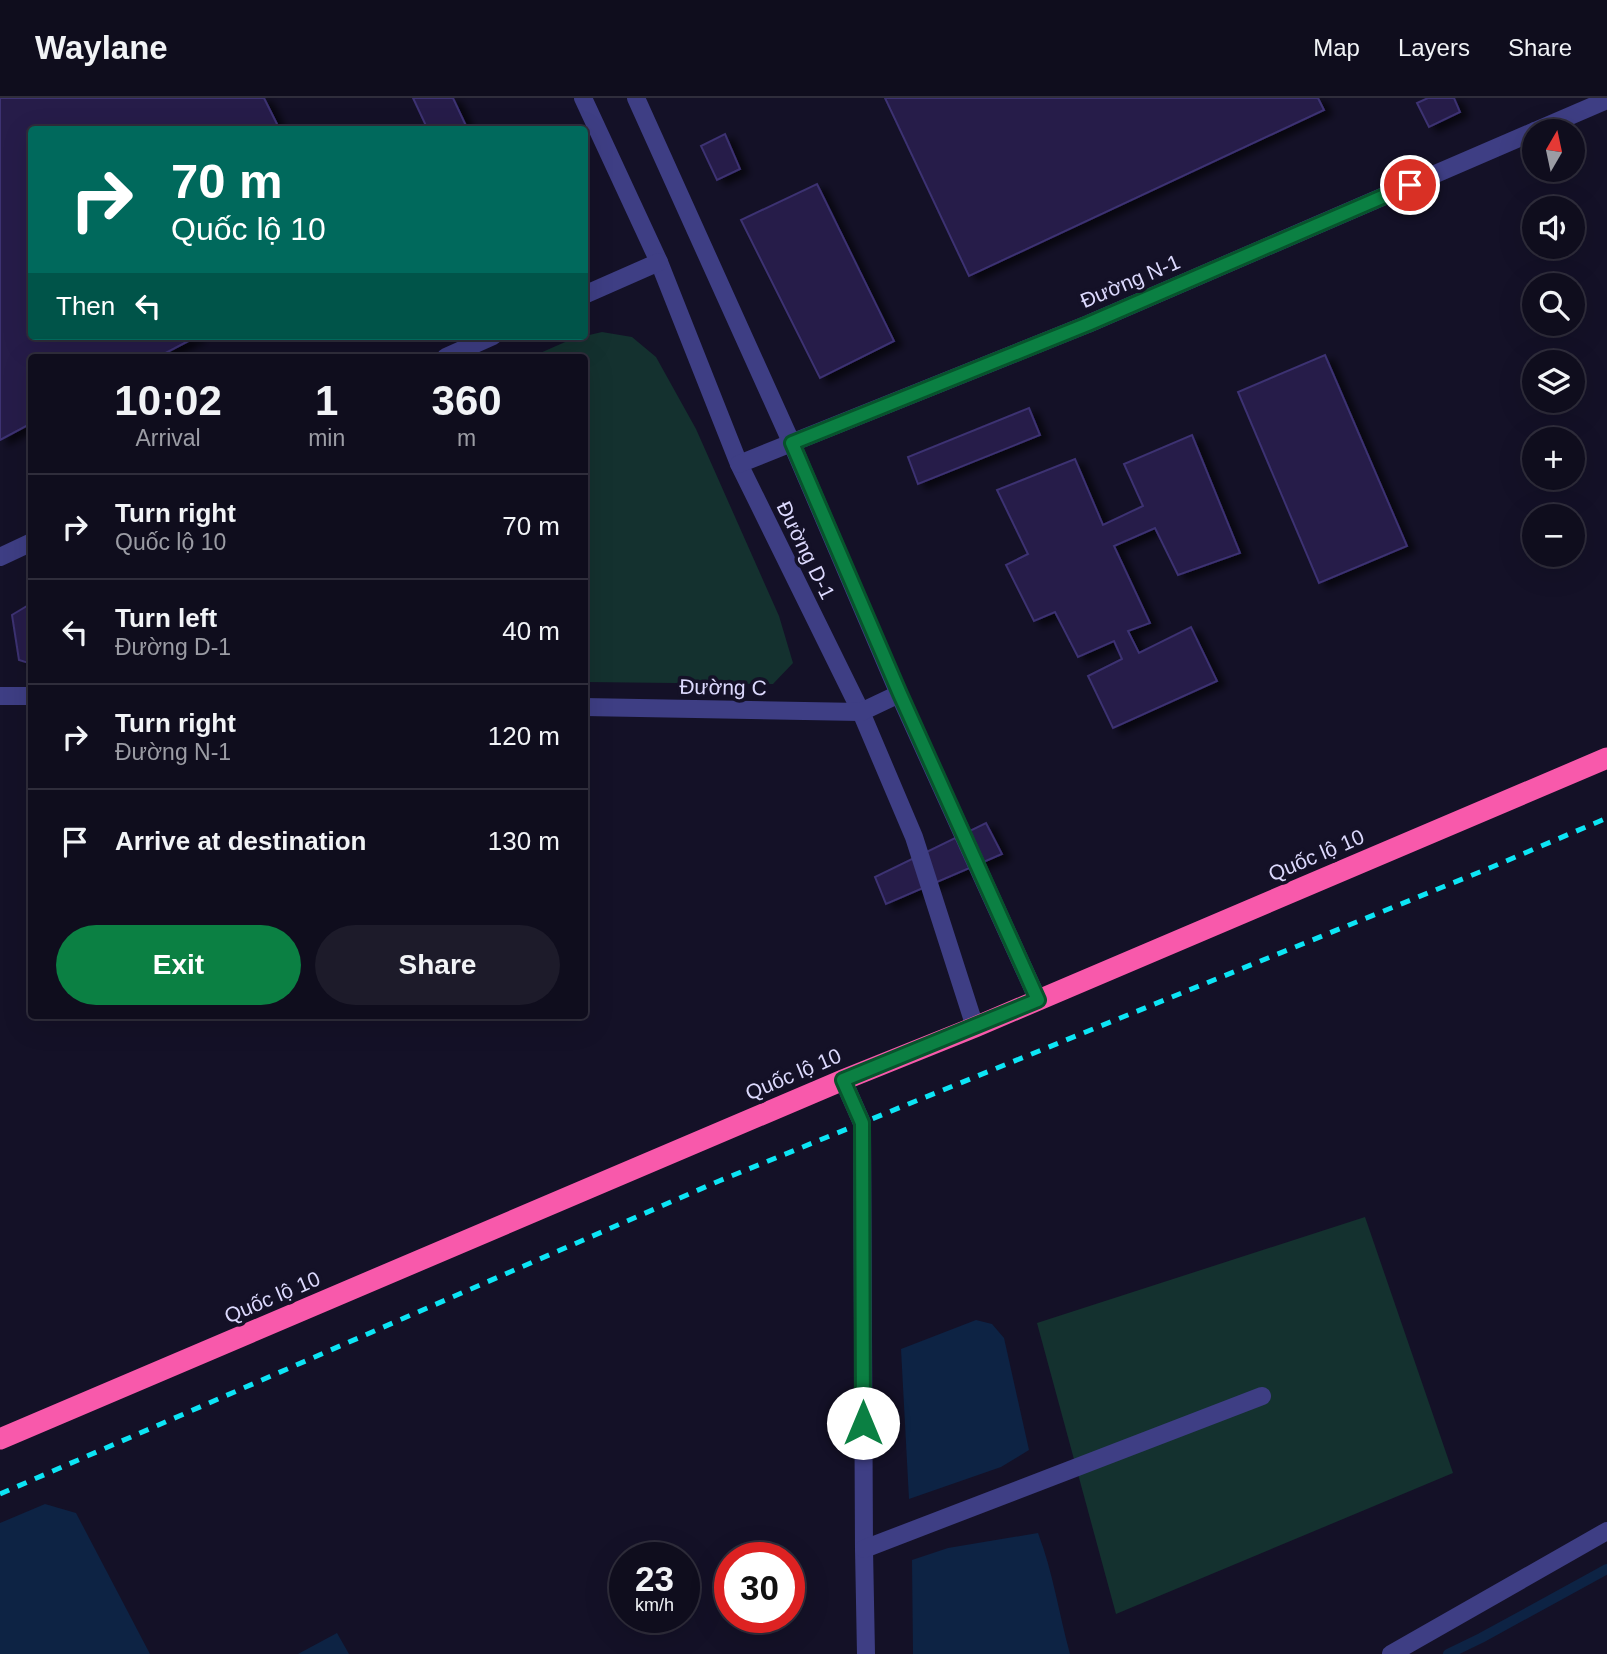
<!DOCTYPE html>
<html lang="en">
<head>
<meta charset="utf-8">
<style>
  :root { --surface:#0f0d1d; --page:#1d1b2a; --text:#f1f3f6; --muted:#9b9ca4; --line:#2f2d3b; --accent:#0b8043 }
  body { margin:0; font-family:Arial,sans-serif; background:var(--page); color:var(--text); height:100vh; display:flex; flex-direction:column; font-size:26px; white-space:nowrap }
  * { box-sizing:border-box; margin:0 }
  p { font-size:23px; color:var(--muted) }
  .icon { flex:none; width:38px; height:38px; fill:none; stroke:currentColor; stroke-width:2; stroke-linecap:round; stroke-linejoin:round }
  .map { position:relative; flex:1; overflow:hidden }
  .panel { position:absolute; left:28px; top:256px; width:560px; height:665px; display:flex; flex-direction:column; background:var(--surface); border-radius:7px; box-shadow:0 7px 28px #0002,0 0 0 2px var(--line) }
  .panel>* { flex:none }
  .top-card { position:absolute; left:28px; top:28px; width:560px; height:214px; border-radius:7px; box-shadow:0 7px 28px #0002,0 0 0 2px var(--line); background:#00695c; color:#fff; overflow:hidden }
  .needle { width:46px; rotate:9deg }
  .controls { position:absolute; left:1522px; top:21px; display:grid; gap:14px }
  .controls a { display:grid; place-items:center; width:63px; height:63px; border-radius:50%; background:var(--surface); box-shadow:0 7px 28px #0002,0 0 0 2px var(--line); font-size:35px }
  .speed { position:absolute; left:609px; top:1444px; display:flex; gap:14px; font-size:35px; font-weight:700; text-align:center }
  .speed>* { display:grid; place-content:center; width:91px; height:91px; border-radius:50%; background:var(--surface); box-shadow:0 7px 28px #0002,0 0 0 2px var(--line); line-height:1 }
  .speed small { font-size:18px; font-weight:400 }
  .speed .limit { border:10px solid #d22; background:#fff; color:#111 }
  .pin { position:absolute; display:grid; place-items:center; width:60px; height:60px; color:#fff; margin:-30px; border:4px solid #fff; border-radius:50%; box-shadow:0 2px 7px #0007 }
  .me { position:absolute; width:77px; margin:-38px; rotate:0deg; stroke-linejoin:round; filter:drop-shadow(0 0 5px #0008) }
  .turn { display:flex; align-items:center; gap:24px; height:147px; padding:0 28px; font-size:32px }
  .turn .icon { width:91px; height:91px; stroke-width:2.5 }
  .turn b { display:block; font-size:49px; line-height:60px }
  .then { display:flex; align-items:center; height:66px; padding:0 28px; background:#0003; gap:14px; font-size:26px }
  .eta { display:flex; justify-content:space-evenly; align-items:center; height:119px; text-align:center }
  .eta b { font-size:42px; font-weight:700; line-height:49px }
  .button { display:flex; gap:14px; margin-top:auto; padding:14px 28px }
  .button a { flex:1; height:80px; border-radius:42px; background:var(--accent); color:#fff; font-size:28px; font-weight:700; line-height:80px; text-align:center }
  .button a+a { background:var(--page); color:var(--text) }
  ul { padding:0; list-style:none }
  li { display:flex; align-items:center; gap:21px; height:105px; padding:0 28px; border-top:2px solid var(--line) }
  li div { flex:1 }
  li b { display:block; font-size:26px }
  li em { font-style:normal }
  header { display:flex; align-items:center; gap:42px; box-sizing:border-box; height:98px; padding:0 35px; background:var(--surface); border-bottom:2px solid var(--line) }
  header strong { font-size:33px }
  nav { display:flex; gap:38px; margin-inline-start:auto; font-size:24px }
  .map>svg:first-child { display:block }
  .green { fill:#14312f }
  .water { fill:#0d2344 }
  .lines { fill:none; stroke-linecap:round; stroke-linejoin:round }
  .stream { stroke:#0d2344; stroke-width:10 }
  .building { fill:#251e48; stroke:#3c3172; stroke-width:2; filter:url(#shadow) }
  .street { stroke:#3e3e84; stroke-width:18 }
  .highway { stroke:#f859ab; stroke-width:21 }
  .rail { stroke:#0de5f5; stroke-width:5; stroke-dasharray:10 9; stroke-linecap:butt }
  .route-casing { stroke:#07532c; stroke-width:18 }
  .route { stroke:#0b8043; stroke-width:12 }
  .labels { text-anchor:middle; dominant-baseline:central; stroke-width:7; stroke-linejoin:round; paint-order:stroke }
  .street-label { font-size:21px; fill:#dcd9fd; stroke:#141127 }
</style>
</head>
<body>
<header>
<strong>Waylane</strong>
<nav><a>Map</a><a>Layers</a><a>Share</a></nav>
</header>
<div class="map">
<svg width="1607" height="1556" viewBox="0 0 1607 1556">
  <defs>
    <filter id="shadow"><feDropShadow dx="8" dy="4.5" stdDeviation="3.5" flood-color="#0009"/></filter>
  </defs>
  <rect width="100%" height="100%" fill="#141127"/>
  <g class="green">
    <polygon points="602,234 632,239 656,259 696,331 779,518 793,565 773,586 585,584 584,259 531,259 572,241"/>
    <polygon points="1365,1119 1453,1375 1116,1516 1037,1225"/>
  </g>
  <g class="water">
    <polygon points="976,1222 992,1226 1004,1240 1029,1352 1001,1369 909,1401 901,1251"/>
    <polygon points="45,1406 76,1415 150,1556 0,1556 0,1425"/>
    <path d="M 1038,1435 C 1053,1474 1059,1516 1070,1556 L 913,1556 L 912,1462 L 948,1450 Z"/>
    <polygon points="337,1535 349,1556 298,1556"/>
  </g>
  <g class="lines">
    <polyline class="stream" points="1448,1556 1481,1540 1607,1471"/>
  </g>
  <g class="building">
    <polygon points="0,0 264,0 280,32 32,32 32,238 198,238 158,259 32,259 32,325 0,342"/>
    <polygon points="413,0 453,0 468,32 428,32"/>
    <polygon points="885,0 1318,0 1324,12 969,178"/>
    <polygon points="1428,0 1454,0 1460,14 1429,29 1417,5"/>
    <polygon points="725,36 740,71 717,82 701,48"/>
    <polygon points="817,86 894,243 820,280 741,122"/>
    <polygon points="1325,257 1407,448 1319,485 1238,294"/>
    <polygon points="1029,310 1040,337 918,386 908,359"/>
    <polygon points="1192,337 1240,455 1178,477 1155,430 1114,448 1150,525 1128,533 1139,555 1191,529 1217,583 1113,630 1088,578 1122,561 1114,543 1078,559 1055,514 1034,523 1006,467 1028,456 997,392 1075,361 1103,427 1143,408 1124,366"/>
    <polygon points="32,505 32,566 19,562 12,517"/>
    <polygon points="986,725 1002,756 886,806 875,779"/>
  </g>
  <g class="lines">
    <g class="street">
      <polyline points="583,0 659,164 739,366 861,614 914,739 975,929"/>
      <polyline points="636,0 792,346 899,596 1038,902"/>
      <polyline points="1535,33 1607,2"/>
      <polyline points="584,197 659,164"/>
      <polyline points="446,259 493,238"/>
      <polyline points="739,366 1088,226 1535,33"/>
      <polyline points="0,459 32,444"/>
      <polyline points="0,598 32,598"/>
      <polyline points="584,609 861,614 899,596"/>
      <polyline points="843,982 862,1025 864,1451 866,1556"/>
      <polyline points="864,1451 1262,1298"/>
      <polyline points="1391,1556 1607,1433"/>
    </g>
    <polyline class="highway" points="0,1341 843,982 975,929 1607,660"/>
    <polyline class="rail" points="0,1396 719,1083 1492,769 1607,720"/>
  </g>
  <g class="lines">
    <defs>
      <polyline id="route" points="863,1325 862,1025 843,982 1038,902 900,596 792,345 1088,226 1410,87"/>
    </defs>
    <use href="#route" class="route-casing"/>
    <use href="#route" class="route"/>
  </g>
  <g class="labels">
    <g class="street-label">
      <text transform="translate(1130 183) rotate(-23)">Đường N-1</text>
      <text transform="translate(806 452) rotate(64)">Đường D-1</text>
      <text transform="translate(723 589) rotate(1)">Đường C</text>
      <text transform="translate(1316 757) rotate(-23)">Quốc lộ 10</text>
      <text transform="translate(793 976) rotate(-23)">Quốc lộ 10</text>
      <text transform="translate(272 1199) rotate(-23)">Quốc lộ 10</text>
    </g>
  </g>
</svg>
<div class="controls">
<a><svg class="needle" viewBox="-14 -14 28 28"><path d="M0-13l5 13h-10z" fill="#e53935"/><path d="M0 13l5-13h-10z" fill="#9b9ca4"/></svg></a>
<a><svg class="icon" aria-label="sound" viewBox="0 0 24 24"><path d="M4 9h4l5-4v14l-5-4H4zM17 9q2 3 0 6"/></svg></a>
<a><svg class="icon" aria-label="search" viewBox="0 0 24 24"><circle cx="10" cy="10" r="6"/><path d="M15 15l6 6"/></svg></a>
<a><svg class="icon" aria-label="layers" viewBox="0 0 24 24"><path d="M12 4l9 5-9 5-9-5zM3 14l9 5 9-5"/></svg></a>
<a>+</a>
<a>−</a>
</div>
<div class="speed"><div>23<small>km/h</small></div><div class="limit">30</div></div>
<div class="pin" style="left:1410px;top:87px;background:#d93025"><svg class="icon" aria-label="arrive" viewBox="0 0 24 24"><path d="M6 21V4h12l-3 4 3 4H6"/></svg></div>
<svg class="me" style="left:863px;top:1325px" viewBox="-20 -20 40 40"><circle r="19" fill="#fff"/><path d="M0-13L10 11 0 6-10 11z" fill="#0b8043"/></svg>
<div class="top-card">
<div class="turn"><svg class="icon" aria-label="right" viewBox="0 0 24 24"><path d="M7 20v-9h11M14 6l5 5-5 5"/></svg><div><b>70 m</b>Quốc lộ 10</div></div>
<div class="then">Then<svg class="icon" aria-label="left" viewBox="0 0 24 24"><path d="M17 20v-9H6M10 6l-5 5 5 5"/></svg></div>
</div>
<section class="panel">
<div class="eta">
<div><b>10:02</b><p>Arrival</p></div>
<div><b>1</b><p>min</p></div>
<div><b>360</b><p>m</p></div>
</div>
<ul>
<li><svg class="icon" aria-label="right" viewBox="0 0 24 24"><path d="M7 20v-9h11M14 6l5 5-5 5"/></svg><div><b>Turn right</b><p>Quốc lộ 10</p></div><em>70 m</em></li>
<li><svg class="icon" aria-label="left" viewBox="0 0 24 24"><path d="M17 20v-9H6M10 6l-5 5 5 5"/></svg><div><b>Turn left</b><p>Đường D-1</p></div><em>40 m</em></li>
<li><svg class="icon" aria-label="right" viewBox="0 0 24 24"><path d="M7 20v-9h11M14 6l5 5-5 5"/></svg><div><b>Turn right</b><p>Đường N-1</p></div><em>120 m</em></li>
<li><svg class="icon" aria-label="arrive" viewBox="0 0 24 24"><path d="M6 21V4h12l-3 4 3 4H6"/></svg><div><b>Arrive at destination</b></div><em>130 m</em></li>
</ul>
<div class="button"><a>Exit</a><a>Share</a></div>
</section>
</div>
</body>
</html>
